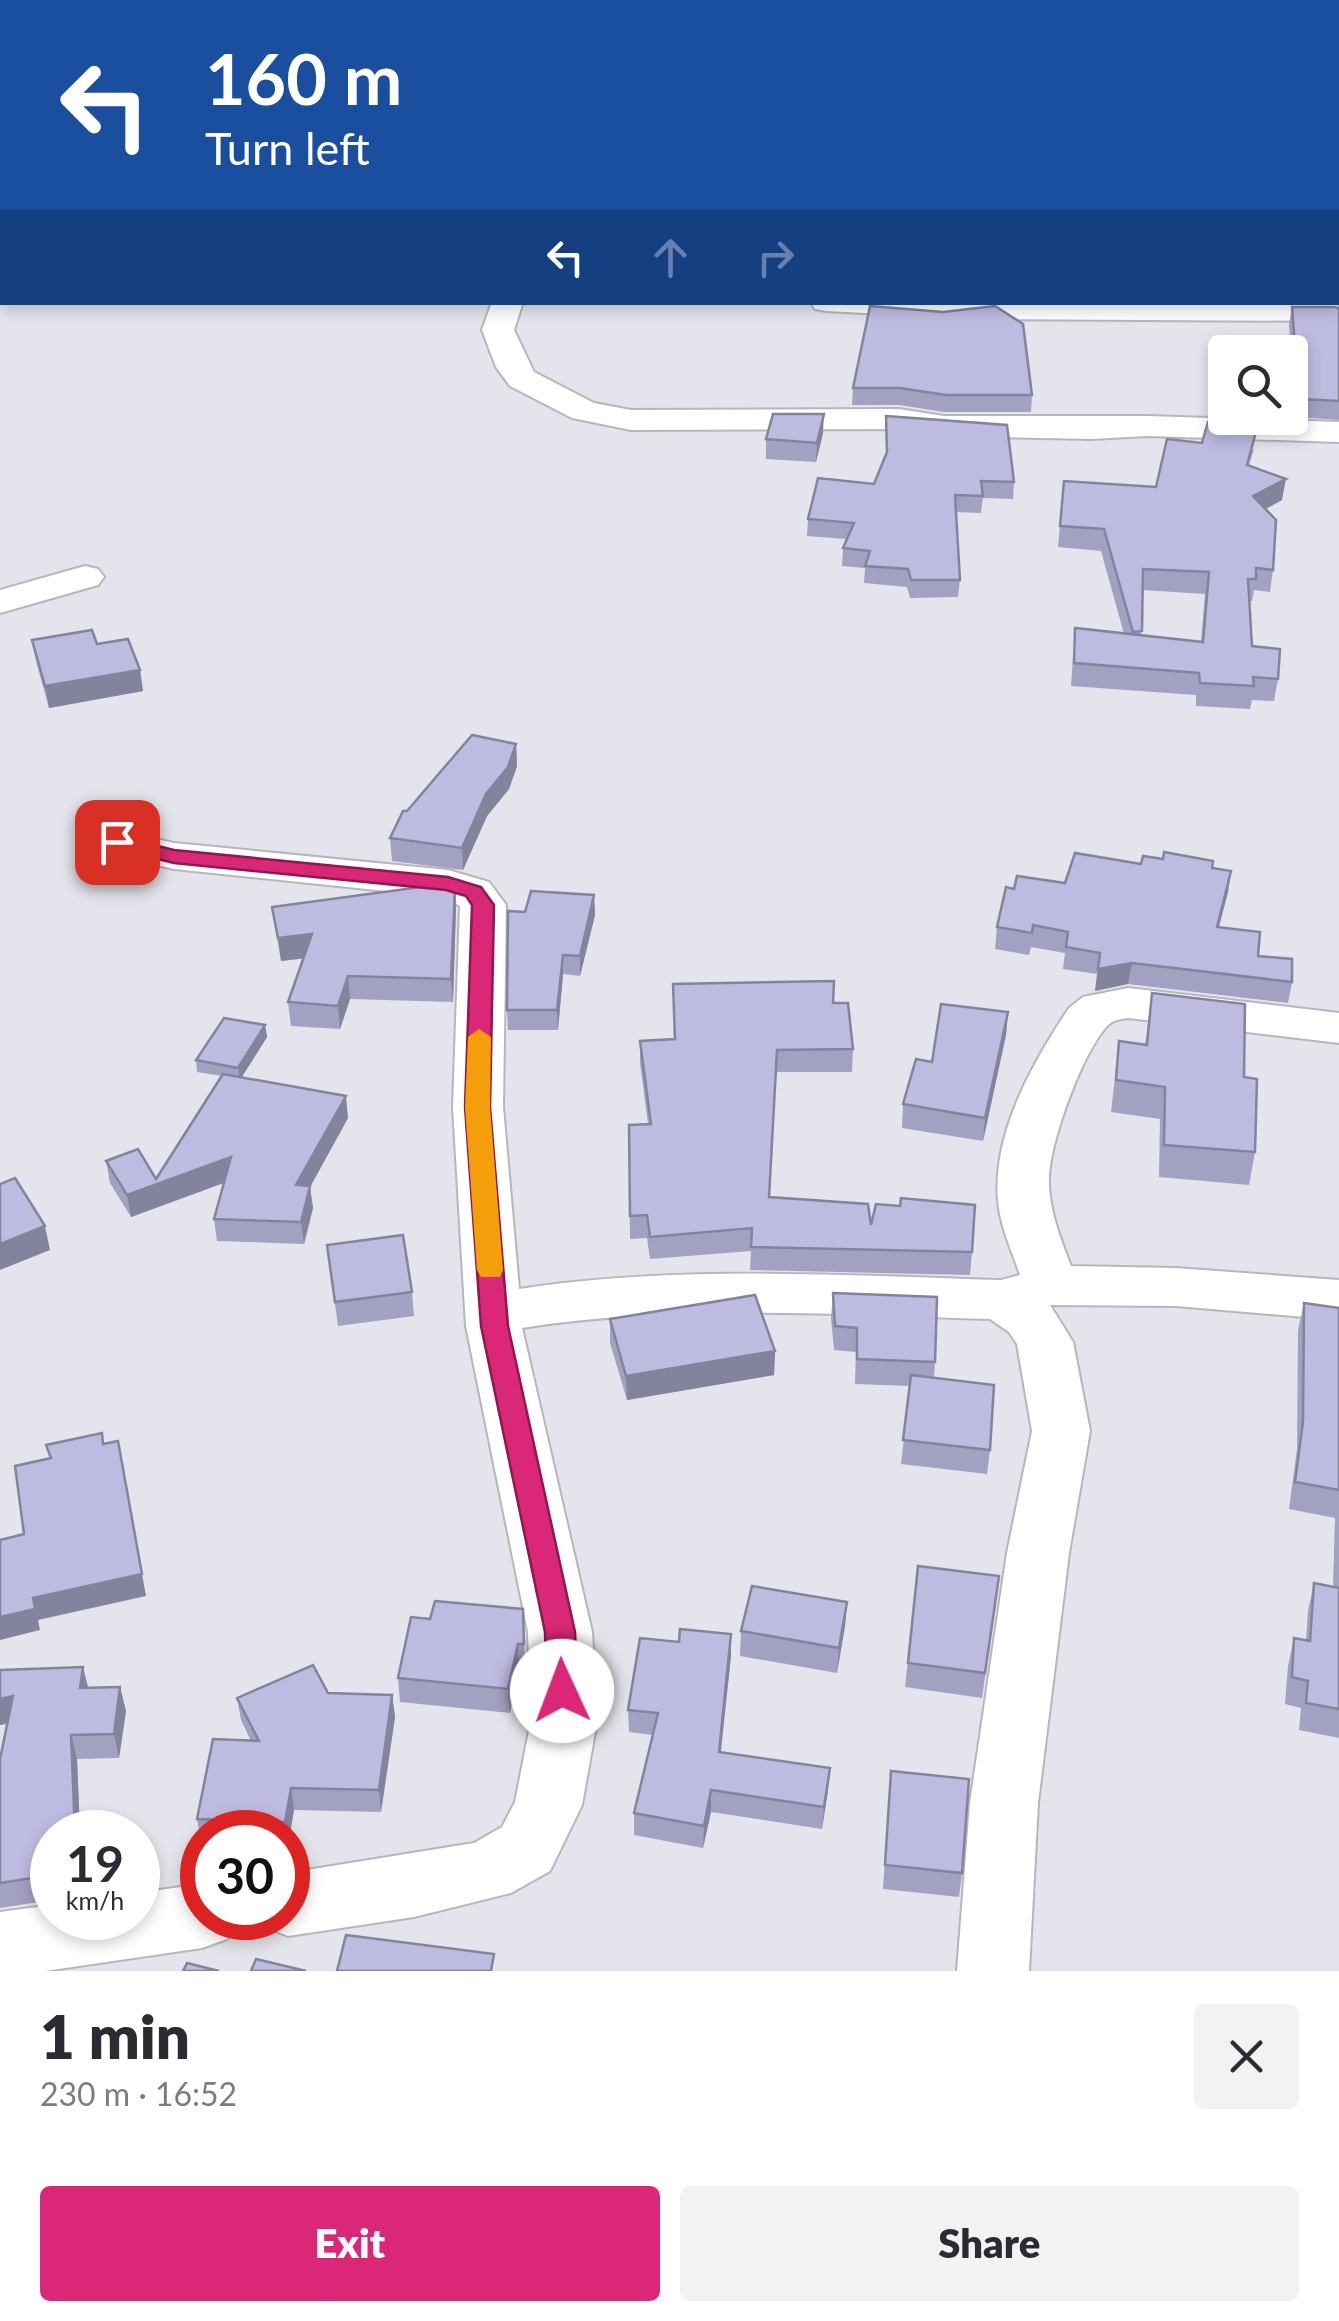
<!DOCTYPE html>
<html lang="en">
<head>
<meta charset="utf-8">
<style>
  :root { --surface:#fff; --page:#f2f2f3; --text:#2b2b33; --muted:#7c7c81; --accent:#db2777 }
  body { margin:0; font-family:Lato,sans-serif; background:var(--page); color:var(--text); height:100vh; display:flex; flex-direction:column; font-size:38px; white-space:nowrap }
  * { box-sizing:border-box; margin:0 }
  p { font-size:32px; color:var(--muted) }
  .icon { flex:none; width:55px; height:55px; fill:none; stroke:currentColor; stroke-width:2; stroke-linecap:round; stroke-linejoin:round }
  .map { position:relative; height:1971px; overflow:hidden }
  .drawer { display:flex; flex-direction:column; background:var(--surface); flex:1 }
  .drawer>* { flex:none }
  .banner { position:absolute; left:0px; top:0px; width:1340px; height:305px; box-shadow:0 5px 15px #0003; background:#1a4fa0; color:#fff; overflow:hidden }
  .controls { position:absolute; left:1208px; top:335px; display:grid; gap:20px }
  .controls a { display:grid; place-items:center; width:100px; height:100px; border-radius:10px; background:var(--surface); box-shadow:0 5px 15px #0003; font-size:50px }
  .speed { position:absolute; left:30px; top:1810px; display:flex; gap:20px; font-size:50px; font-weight:700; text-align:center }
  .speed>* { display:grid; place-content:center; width:130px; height:130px; border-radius:50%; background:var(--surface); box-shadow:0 5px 15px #0003; line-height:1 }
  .speed small { font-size:25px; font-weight:400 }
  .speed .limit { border:15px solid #d22; background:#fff; color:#111 }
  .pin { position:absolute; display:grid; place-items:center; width:85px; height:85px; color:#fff; margin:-42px; border-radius:20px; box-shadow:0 5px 15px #0006 }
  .me { position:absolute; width:110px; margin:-55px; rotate:358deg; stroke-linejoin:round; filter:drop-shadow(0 0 8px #0008) }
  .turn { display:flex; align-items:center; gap:35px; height:210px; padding:0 40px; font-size:45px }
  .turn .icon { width:130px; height:130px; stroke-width:2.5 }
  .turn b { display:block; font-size:70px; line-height:85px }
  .lanes { display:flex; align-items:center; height:95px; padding:0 40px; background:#0003; justify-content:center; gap:50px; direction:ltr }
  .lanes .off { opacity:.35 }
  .round { display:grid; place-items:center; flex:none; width:105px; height:105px; border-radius:10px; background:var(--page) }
  .overview { display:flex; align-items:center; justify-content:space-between; height:170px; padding:0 40px }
  h1 { font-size:60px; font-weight:800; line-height:75px }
  .primary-button { display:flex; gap:20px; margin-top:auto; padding:20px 40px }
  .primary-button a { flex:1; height:115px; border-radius:10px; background:var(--accent); color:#fff; font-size:40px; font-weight:800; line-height:115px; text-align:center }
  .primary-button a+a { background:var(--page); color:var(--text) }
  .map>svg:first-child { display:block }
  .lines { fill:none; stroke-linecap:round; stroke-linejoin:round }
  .street-casing { stroke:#b7b6be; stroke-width:4 }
  .street { fill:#fff; fill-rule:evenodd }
  .wall { fill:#a3a1c1; fill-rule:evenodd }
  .shaded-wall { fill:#84839d }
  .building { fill:#bdbbe0; stroke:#84839d; stroke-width:2.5 }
  .route { fill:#db2777; stroke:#8e194d; stroke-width:2.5 }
  .slow { fill:#f59e0b }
</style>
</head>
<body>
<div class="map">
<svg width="1339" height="1971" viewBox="0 0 1339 1971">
  <rect width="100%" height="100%" fill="#e4e4ec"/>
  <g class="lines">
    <defs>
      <g id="street">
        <polygon points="550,0 581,0 583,2 552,2"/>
        <polygon points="1338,199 1339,199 1339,217 1338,216"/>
        <polygon points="492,302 523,302 514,330 534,372 594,403 631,410 899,409 944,416 1148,416 1339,422 1339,442 1148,436 1091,439 944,436 899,429 631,430 572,418 510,386 496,367 482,330"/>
        <polygon points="811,302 1337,303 1339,321 981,319 826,311 815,309"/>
        <polygon points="85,566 98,569 104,577 98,585 0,613 0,590"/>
        <path d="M 117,830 L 174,843 L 448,870 L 489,882 L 506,905 L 503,1107 L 519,1289 C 677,1265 841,1275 1001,1280 L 1020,1275 C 1012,1251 1000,1226 998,1201 C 992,1134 1033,1062 1069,1008 L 1083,997 L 1128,988 L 1339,1013 L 1339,1043 L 1128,1018 C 1120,1019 1113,1020 1107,1026 C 1082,1054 1051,1139 1049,1177 C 1048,1208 1060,1237 1071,1266 L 1176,1268 L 1339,1280 L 1339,1320 L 1176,1306 L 1050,1305 L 1073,1342 L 1090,1431 L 1069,1553 L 1038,1803 L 1029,1971 L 957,1971 L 970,1803 L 1007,1553 L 1032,1431 L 1017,1344 L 1009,1332 L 990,1319 C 835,1314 676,1304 522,1328 L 592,1632 L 597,1721 L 582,1805 L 550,1871 L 511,1893 L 414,1917 L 288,1936 L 263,1926 L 259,1918 L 288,1918 L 288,1873 L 474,1843 L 502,1827 L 515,1802 L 531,1721 L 528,1632 L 466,1326 L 453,1107 L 460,906 L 443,897 L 174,869 L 101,852 L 95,843 L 101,834 Z"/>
        <polygon points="202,1884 202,1918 236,1918 227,1939 202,1948 45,1971 0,1971 0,1912 52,1905 52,1918 138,1918 138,1893"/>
      </g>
    </defs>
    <use href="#street" class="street-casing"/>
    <use href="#street" class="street"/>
  </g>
  <g class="wall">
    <polygon points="993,0 1339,0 1339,137 1338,137 1338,2 997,2"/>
    <polygon points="870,306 1032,395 1031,412 944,412 899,405 852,405 853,388"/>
    <polygon points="1292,307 1339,309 1339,420 1296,417 1289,324"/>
    <polygon points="886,416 1014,482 1013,499 983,498 981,513 956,512 960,580 958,597 910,598 907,587 864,583 865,568 842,566 843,548 846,539 807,536 808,519 874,484 886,455"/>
    <polygon points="823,433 816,462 766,459 766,439"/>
    <path d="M 1254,449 L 1249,465 L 1282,500 L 1266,509 L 1273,570 L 1270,592 L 1254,590 L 1252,601 L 1250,601 L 1252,646 L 1278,679 L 1274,701 L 1252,700 L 1250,709 L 1196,706 L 1196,695 L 1071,686 L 1075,628 L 1124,634 L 1101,551 L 1058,547 L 1064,481 L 1156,487 ZM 1142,590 L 1205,594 L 1201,642 L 1141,635 Z"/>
    <polygon points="32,640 97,644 140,670 143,691 49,708 36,661"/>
    <polygon points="516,744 517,766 509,789 487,816 463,870 392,861 390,838 407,811"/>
    <polygon points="1141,864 1212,868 1228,892 1219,927 1292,982 1288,1003 1128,984 1095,991 1097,974 1063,969 1065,953 1031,947 1029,955 995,949 997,927 1014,889 1065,883"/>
    <polygon points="455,886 456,908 453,1002 350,999 340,1029 291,1026 288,1002 304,958 281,961 272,907"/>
    <polygon points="594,895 595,915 580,976 563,974 558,1030 508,1030 507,1010 525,912"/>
    <polygon points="673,984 833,1003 853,1049 852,1072 776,1072 769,1197 972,1252 970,1275 750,1270 751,1251 650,1259 647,1238 630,1239 629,1125 648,1124 640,1063 640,1041 674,1039"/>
    <polygon points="1152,993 1244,1077 1255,1152 1249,1185 1159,1177 1160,1119 1111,1112 1119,1041 1145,1045"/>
    <polygon points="1008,1012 1006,1035 983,1141 902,1128 903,1104 932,1062"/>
    <polygon points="265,1025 267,1037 241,1078 348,1118 310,1187 313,1208 304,1244 217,1241 214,1219 224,1183 131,1217 110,1183 106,1161 156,1179 222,1076 197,1072 196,1060"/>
    <polygon points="327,1245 412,1292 414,1316 338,1326"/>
    <polygon points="833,1293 935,1362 934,1378 990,1450 987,1474 901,1464 910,1386 855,1384 856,1352 834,1350 831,1318"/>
    <polygon points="1304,1303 1339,1308 1339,1738 1299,1730 1301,1708 1285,1704 1288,1666 1294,1638 1306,1640 1308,1611 1314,1583 1333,1587 1335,1518 1289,1509 1297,1449 1298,1330"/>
    <polygon points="610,1319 775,1351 774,1375 627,1400 610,1343"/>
    <polygon points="918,1566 999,1576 982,1698 905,1687"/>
    <polygon points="847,1602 845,1626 837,1673 740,1656 741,1631"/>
    <polygon points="523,1609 525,1669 519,1668 510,1713 400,1702 398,1678 430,1619"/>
    <polygon points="731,1656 721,1752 828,1790 822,1829 711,1812 703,1848 634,1835 634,1813 653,1735 629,1732 628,1710"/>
    <polygon points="0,1670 88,1688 120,1687 126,1711 119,1758 77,1759 80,1832 52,1832 52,1900 0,1908 0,1759 7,1724 0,1725"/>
    <polygon points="328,1693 392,1695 395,1717 381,1812 294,1810 288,1844 288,1832 202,1832 202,1841 201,1841 197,1819 251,1741 241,1720 237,1698"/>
    <polygon points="889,1795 962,1873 959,1897 883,1889"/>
  </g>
  <g class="shaded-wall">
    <polygon points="824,414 823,433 816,462 817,443"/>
    <polygon points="1286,479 1282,500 1250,517 1253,496"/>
    <polygon points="140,670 143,691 49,708 45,686"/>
    <polygon points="516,744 517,766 509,789 487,816 463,870 462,848 486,794"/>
    <polygon points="1231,871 1228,892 1213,948 1217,927"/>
    <polygon points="455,886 456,908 453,1002 451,979"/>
    <polygon points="594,895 595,915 580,976 580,956"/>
    <polygon points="312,934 315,957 281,961 278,938"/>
    <polygon points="563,955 563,974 558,1030 557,1010"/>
    <polygon points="1132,963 1128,984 1095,991 1098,969"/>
    <polygon points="348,976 350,999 340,1029 338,1006"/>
    <polygon points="1008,1012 1006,1035 983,1141 985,1118"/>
    <polygon points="265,1025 267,1037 240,1080 238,1068"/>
    <polygon points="346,1096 348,1118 310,1187 313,1208 304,1244 296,1185"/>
    <polygon points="231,1157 234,1179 131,1217 127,1195"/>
    <polygon points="45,1226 50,1250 0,1270 0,1244"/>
    <polygon points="775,1351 774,1375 627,1400 626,1376"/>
    <polygon points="118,1441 146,1596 38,1620 40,1630 0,1640 0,1617"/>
    <polygon points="847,1602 845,1626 837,1673 839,1648"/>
    <polygon points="731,1634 731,1656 718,1774 719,1752"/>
    <polygon points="518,1644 519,1668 510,1713 508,1689"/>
    <polygon points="83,1667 89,1691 80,1688"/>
    <polygon points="120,1687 126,1711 119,1758 114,1734"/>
    <polygon points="392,1695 395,1717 381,1812 379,1790"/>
    <polygon points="13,1696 19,1721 0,1725 0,1699"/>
    <polygon points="71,1735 77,1759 80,1832 75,1832"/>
    <polygon points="830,1768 828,1790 822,1829 824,1807"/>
    <polygon points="291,1788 294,1810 288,1844 285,1822"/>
    <polygon points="711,1790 711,1812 703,1848 704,1826"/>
  </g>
  <g class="building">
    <polygon points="1012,0 1339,0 1339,123 1338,122 1338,2 1015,2"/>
    <polygon points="870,306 943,312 995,306 1023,324 1032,395 946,395 900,388 853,388"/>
    <polygon points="1292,307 1335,307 1339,309 1339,401 1299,399"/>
    <polygon points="773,414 824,414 817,443 766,439"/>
    <polygon points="886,416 1007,425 1014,482 981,481 983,496 955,495 960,580 911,580 908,569 865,566 870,551 843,548 854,523 808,519 818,478 874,484 887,452"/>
    <polygon points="1208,422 1257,428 1247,465 1286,479 1253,496 1276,520 1273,570 1256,568 1256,579 1248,579 1252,646 1280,649 1278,679 1253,677 1254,686 1200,683 1199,673 1074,663 1075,628 1203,642 1209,572 1143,569 1142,631 1133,632 1104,529 1060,526 1064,481 1156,487 1167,439 1202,443"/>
    <polygon points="92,630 97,644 128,639 140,670 45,686 32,640"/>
    <polygon points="472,735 516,744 508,767 486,794 462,848 390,838 403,811 407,811"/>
    <polygon points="1164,852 1213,861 1212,868 1231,871 1217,927 1260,932 1258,956 1292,959 1292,982 1132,963 1098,969 1100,953 1066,947 1068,932 1033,925 1032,933 997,927 1006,887 1014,889 1017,876 1065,883 1075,853 1141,864 1143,856 1163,859"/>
    <polygon points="450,883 455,886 451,979 348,976 338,1006 288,1002 312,934 278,938 272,907"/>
    <polygon points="531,891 594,895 580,956 563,955 557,1010 507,1010 508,911 525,912"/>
    <polygon points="834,981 833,1003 848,1003 853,1049 777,1050 769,1197 868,1204 871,1225 876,1204 900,1206 901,1198 975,1205 972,1252 751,1247 752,1228 650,1237 647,1215 630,1216 629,1125 651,1124 640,1041 675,1039 673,984"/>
    <polygon points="1152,993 1245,1004 1244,1077 1257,1079 1255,1152 1164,1145 1165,1087 1116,1080 1119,1041 1147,1045"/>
    <polygon points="941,1004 1008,1012 985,1118 903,1104 916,1059 932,1062"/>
    <polygon points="224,1018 265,1025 238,1068 196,1060"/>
    <polygon points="223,1074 346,1096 296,1185 310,1186 301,1222 214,1219 231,1157 127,1195 106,1161 138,1149 156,1179"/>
    <polygon points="15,1178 45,1226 0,1244 0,1184"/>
    <polygon points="403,1235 412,1292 335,1302 327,1245"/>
    <polygon points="833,1293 937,1297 935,1362 857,1359 857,1328 835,1326"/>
    <polygon points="755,1295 775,1351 626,1376 610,1319"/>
    <polygon points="1304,1303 1339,1308 1339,1490 1295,1482 1303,1422"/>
    <polygon points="911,1375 994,1385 990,1450 903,1440"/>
    <polygon points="102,1433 103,1444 118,1441 142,1574 33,1598 35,1609 0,1617 0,1540 24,1534 15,1466 51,1458 46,1445"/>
    <polygon points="918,1566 999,1576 985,1673 908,1663"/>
    <polygon points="1314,1583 1339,1588 1339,1709 1306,1703 1308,1681 1292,1677 1294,1638 1310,1641"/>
    <polygon points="752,1586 847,1602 839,1648 741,1631"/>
    <polygon points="435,1601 523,1609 524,1644 518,1644 508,1689 398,1678 411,1617 430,1619"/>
    <polygon points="680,1629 731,1634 719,1752 830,1768 824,1807 711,1790 704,1826 634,1813 658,1713 628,1710 640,1638 679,1642"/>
    <polygon points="313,1665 328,1693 392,1695 379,1790 291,1788 285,1822 197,1819 213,1739 259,1741 237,1698"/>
    <polygon points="83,1667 80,1688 120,1687 114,1734 71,1735 75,1832 52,1832 52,1875 0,1883 0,1759 13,1696 0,1699 0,1670"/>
    <polygon points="891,1771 969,1779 962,1873 885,1865"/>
    <polygon points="346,1935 494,1954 491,1971 337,1971"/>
    <polygon points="256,1959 306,1971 251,1971"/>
    <polygon points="187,1963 219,1971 183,1971"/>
  </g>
  <polygon class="route" points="117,836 174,850 448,877 481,887 494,905 490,1107 508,1326 575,1632 578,1691 573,1700 562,1704 552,1700 547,1691 545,1632 481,1326 465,1107 472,905 466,896 446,890 174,863 109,847 106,842 109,838"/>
  <polygon class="slow" points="479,1029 491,1037 490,1107 503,1270 500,1277 481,1277 477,1270 465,1107 468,1037"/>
</svg>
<div class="controls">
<a><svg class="icon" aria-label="search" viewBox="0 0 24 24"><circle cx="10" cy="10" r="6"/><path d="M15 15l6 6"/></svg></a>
</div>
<div class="speed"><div>19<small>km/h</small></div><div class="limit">30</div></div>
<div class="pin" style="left:117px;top:842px;background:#d93025"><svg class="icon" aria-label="arrive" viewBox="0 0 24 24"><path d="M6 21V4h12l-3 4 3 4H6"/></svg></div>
<svg class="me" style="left:562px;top:1691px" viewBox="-20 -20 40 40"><circle r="19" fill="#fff"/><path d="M0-13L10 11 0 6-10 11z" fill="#db2777"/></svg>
<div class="banner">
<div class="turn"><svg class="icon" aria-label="left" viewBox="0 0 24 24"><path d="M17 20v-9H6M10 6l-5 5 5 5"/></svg><div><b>160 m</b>Turn left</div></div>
<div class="lanes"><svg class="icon" aria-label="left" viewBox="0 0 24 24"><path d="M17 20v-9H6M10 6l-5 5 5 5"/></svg><svg class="icon off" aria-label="ahead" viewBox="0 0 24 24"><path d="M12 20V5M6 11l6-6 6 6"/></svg><svg class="icon off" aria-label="right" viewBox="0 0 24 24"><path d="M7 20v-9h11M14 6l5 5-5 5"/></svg></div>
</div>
</div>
<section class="drawer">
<div class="overview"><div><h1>1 min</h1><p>230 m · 16:52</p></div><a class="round"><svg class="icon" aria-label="close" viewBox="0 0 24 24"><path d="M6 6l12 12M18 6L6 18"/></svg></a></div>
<div class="primary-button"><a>Exit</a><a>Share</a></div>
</section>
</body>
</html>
